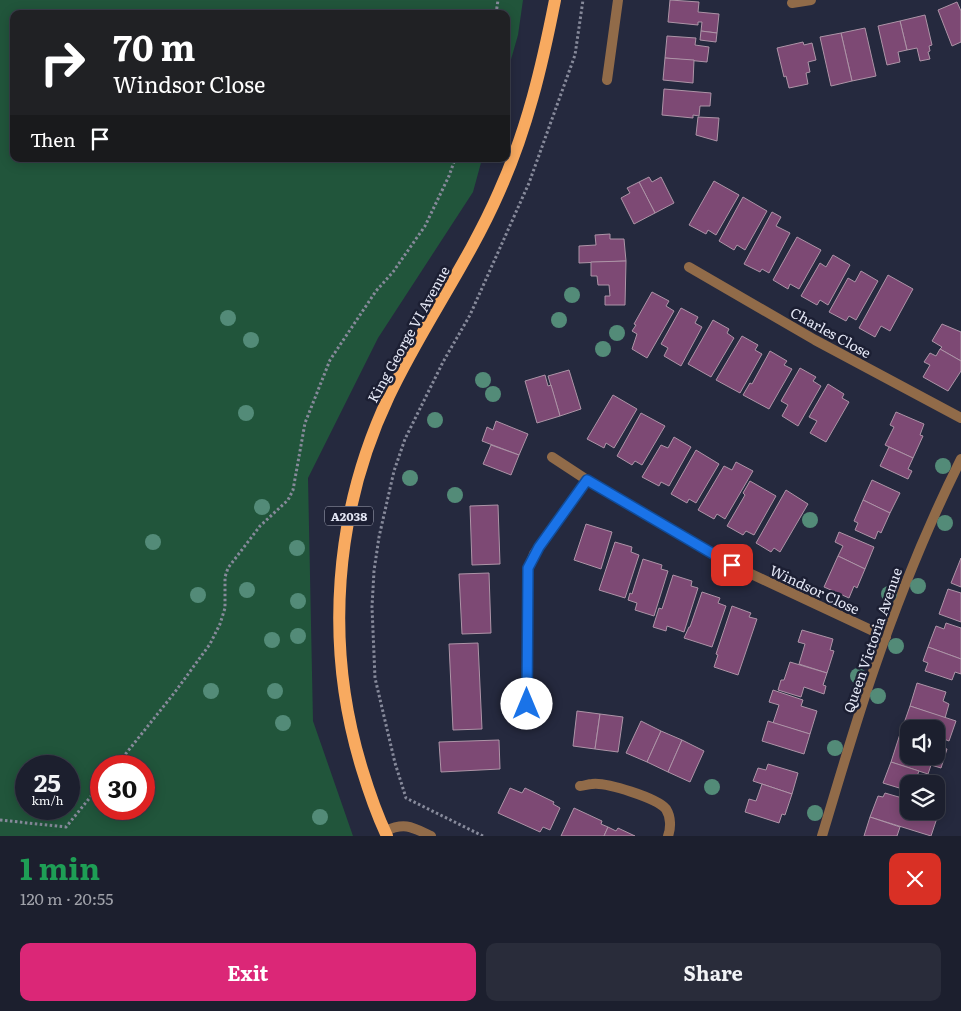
<!DOCTYPE html>
<html lang="en">
<head>
<meta charset="utf-8">
<style>
  :root { --surface:#1c1f2e; --page:#292c3a; --text:#f1f3f6; --muted:#a0a2aa; --line:#3a3d4a; --accent:#db2777 }
  body { margin:0; font-family:Literata,serif; background:var(--page); color:var(--text); height:100vh; display:flex; flex-direction:column; font-size:19px; white-space:nowrap }
  * { box-sizing:border-box; margin:0 }
  p { font-size:16px; color:var(--muted) }
  .icon { flex:none; width:28px; height:28px; fill:none; stroke:currentColor; stroke-width:2; stroke-linecap:round; stroke-linejoin:round }
  .map { position:relative; height:836px; overflow:hidden }
  .side { display:flex; flex-direction:column; background:var(--surface); flex:1 }
  .side>* { flex:none }
  .guide { position:absolute; left:10px; top:10px; width:500px; height:152px; border-radius:10px; box-shadow:0 2px 12px #0003,0 0 0 1px var(--line); background:#202124; color:#fff; overflow:hidden }
  .fabs { position:absolute; left:900px; top:720px; display:grid; gap:10px }
  .fabs a { display:grid; place-items:center; width:45px; height:45px; border-radius:10px; background:var(--surface); box-shadow:0 2px 12px #0003,0 0 0 1px var(--line); font-size:25px }
  .speed { position:absolute; left:15px; top:755px; display:flex; gap:10px; font-size:25px; font-weight:700; text-align:center }
  .speed>* { display:grid; place-content:center; width:65px; height:65px; border-radius:50%; background:var(--surface); box-shadow:0 2px 12px #0003,0 0 0 1px var(--line); line-height:1 }
  .speed small { font-size:12px; font-weight:400 }
  .speed .limit { border:8px solid #d22; background:#fff; color:#111 }
  .pin { position:absolute; display:grid; place-items:center; width:42px; height:42px; color:#fff; margin:-21px; border-radius:10px; box-shadow:0 2px 8px #0006 }
  .me { position:absolute; width:55px; margin:-28px; rotate:0deg; stroke-linejoin:round; filter:drop-shadow(0 0 4px #0008) }
  .turn { display:flex; align-items:center; gap:18px; height:105px; padding:0 20px; font-size:22px }
  .turn .icon { width:65px; height:65px; stroke-width:2.5 }
  .turn b { display:block; font-size:35px; line-height:42px }
  .then { display:flex; align-items:center; height:48px; padding:0 20px; background:#0003; gap:10px; font-size:19px }
  .round { display:grid; place-items:center; flex:none; width:52px; height:52px; border-radius:10px; background:var(--page) }
  .overview { display:flex; align-items:center; justify-content:space-between; height:85px; padding:0 20px }
  h1 { font-size:30px; font-weight:700; line-height:38px; color:#1e9e55 }
  .primary-button { display:flex; gap:10px; margin-top:auto; padding:10px 20px }
  .primary-button a { flex:1; height:58px; border-radius:10px; background:var(--accent); color:#fff; font-size:20px; font-weight:700; line-height:58px; text-align:center }
  .primary-button a+a { background:var(--page); color:var(--text) }
  .map>svg:first-child { display:block }
  .green { fill:#21553b; fill-rule:evenodd }
  .building { fill:#7d4974; stroke:#ad94a7 }
  .lines { fill:none; stroke-linecap:round; stroke-linejoin:round }
  .path { stroke:#878a9b; stroke-width:3; stroke-dasharray:2.5 2.5; stroke-linecap:butt }
  .service { stroke:#916b49; stroke-width:10 }
  .minor { stroke:#916b49; stroke-width:10 }
  .primary { stroke:#f8aa60; stroke-width:12 }
  .tree { fill:#538b78 }
  .route-casing { stroke:#114b97; stroke-width:12 }
  .route { stroke:#1a73e8; stroke-width:9 }
  .labels { text-anchor:middle; dominant-baseline:central; stroke-width:5; stroke-linejoin:round; paint-order:stroke }
  .shield { fill:#1c1f33; stroke:#a9acbc; stroke-width:1 }
  .shield-label { font-size:12px; font-weight:bold; fill:#e5e8f6 }
  .street-label { font-size:14px; fill:#e5e8f6; stroke:#1c1f33 }
</style>
</head>
<body>
<div class="map">
<svg width="961" height="836" viewBox="0 0 961 836">
  <rect width="100%" height="100%" fill="#25293e"/>
  <path class="green" d="M 0,0 L 523,0 L 518,35 L 506,77 L 506,14 L 14,14 L 14,159 L 482,159 L 473,192 L 378,338 L 308,478 L 313,721 L 353,836 L 0,836 ZM 26,766 L 69,766 L 69,809 L 26,809 ZM 101,766 L 144,766 L 144,809 L 101,809 Z"/>
  <g class="building">
    <polygon points="670,0 699,2 698,12 719,14 717,33 701,31 702,22 698,22 698,25 668,22"/>
    <polygon points="957,2 961,11 961,42 952,46 938,10"/>
    <polygon points="925,15 932,45 929,46 930,51 928,52 930,59 920,61 917,48 907,50 900,21"/>
    <polygon points="900,21 907,50 898,52 900,62 887,65 878,26"/>
    <polygon points="865,28 876,76 852,81 841,33"/>
    <polygon points="701,31 717,33 716,42 700,40"/>
    <polygon points="841,33 852,81 831,86 820,37"/>
    <polygon points="667,36 696,38 695,45 709,47 707,62 665,58"/>
    <polygon points="803,42 804,45 812,43 816,60 808,62 810,72 806,73 808,84 789,88 786,76 784,77 777,48"/>
    <polygon points="665,58 694,60 693,83 663,80"/>
    <polygon points="664,89 711,93 710,106 700,106 699,116 693,115 693,118 662,115"/>
    <polygon points="698,117 719,118 717,141 696,135"/>
    <polygon points="649,177 652,182 661,177 674,203 655,213 639,182"/>
    <polygon points="714,181 739,195 716,235 708,230 706,234 689,225"/>
    <polygon points="639,182 655,213 634,224 621,198 630,193 627,188"/>
    <polygon points="743,197 767,211 745,250 737,245 734,250 719,241"/>
    <polygon points="772,212 781,217 776,226 790,233 769,273 762,269 760,272 744,264"/>
    <polygon points="610,234 610,239 624,239 626,261 579,263 579,246 596,245 595,235"/>
    <polygon points="797,237 821,250 799,289 790,284 788,289 773,280"/>
    <polygon points="833,255 850,265 828,305 820,300 817,305 801,296 820,263 826,267"/>
    <polygon points="626,261 625,305 605,305 605,296 610,296 609,285 598,285 597,276 591,276 591,262"/>
    <polygon points="861,271 878,281 856,320 849,316 846,321 829,312 848,278 855,282"/>
    <polygon points="888,275 913,289 890,331 881,326 875,337 859,328"/>
    <polygon points="652,292 669,301 666,306 674,311 647,358 632,349 637,334 632,331 636,325 634,324"/>
    <polygon points="681,308 698,317 695,323 702,327 681,366 664,356 668,348 661,344"/>
    <polygon points="713,320 729,329 727,333 734,338 711,377 688,364"/>
    <polygon points="942,324 961,332 961,361 940,349 942,347 932,341"/>
    <polygon points="742,336 758,345 755,350 762,354 740,393 716,380"/>
    <polygon points="940,349 961,361 961,371 948,391 923,377 930,365 924,362 930,353 936,356"/>
    <polygon points="770,351 787,361 784,365 792,369 769,409 743,395 750,383 752,384"/>
    <polygon points="800,368 816,377 813,381 821,386 798,426 782,416 788,405 781,401"/>
    <polygon points="569,370 581,409 560,416 548,376"/>
    <polygon points="545,375 548,386 551,385 560,416 537,423 525,381"/>
    <polygon points="828,384 844,394 842,398 849,402 826,442 810,433 817,421 809,417"/>
    <polygon points="613,395 637,409 614,448 606,443 604,448 587,439"/>
    <polygon points="896,412 924,424 920,435 923,436 913,458 885,445 894,427 890,425"/>
    <polygon points="641,413 665,426 642,465 635,461 632,465 617,456"/>
    <polygon points="496,421 528,434 519,455 482,441 487,427 493,430"/>
    <polygon points="674,437 691,447 669,486 661,482 659,486 642,477 661,445 668,448"/>
    <polygon points="491,445 519,455 511,475 483,464"/>
    <polygon points="889,447 913,458 908,469 912,471 908,479 880,466"/>
    <polygon points="696,450 719,464 696,503 689,499 687,503 671,494"/>
    <polygon points="736,462 753,471 725,519 717,514 714,519 698,510 724,466 732,470"/>
    <polygon points="872,480 900,493 890,513 863,500"/>
    <polygon points="750,481 776,496 754,535 746,531 743,535 727,526 745,495 743,493"/>
    <polygon points="786,490 808,504 780,552 774,548 771,552 756,543"/>
    <polygon points="863,500 890,513 881,533 878,531 875,539 855,530 858,523 854,521"/>
    <polygon points="498,505 500,564 472,565 470,506"/>
    <polygon points="586,524 612,532 601,569 574,560"/>
    <polygon points="839,532 874,547 865,569 838,556 843,546 835,542"/>
    <polygon points="615,542 632,547 631,552 639,555 625,598 599,590"/>
    <polygon points="838,556 865,569 857,588 854,586 849,598 824,587"/>
    <polygon points="961,558 961,587 951,583"/>
    <polygon points="643,559 662,565 661,569 668,571 654,616 635,610 637,603 628,600 630,593 632,594"/>
    <polygon points="489,573 491,633 462,634 459,574"/>
    <polygon points="673,575 692,581 691,586 698,588 684,632 667,626 666,631 653,627 659,608 662,609"/>
    <polygon points="948,589 961,593 961,622 939,614"/>
    <polygon points="702,592 720,598 718,603 726,606 712,647 684,638 689,627 690,627"/>
    <polygon points="732,606 751,613 749,617 757,619 738,675 714,667 718,655 716,654"/>
    <polygon points="946,623 961,628 961,659 928,647 936,626 944,629"/>
    <polygon points="802,630 833,639 830,650 834,651 827,673 799,664 805,644 798,642"/>
    <polygon points="478,643 482,729 453,730 449,644"/>
    <polygon points="928,647 961,659 961,674 955,672 952,680 925,671 928,663 923,661"/>
    <polygon points="790,662 827,673 823,685 826,686 824,694 804,687 801,697 778,690 781,680 784,680"/>
    <polygon points="917,683 946,692 943,701 949,704 945,718 910,706"/>
    <polygon points="773,690 803,700 801,706 817,711 810,734 773,723 779,705 769,702"/>
    <polygon points="910,706 956,721 949,741 936,736 936,729 909,729 903,726"/>
    <polygon points="577,711 600,714 595,749 573,746"/>
    <polygon points="600,714 623,717 618,752 595,749"/>
    <polygon points="641,721 661,731 647,762 626,753"/>
    <polygon points="768,721 810,734 804,754 762,741"/>
    <polygon points="661,731 682,740 668,772 647,762"/>
    <polygon points="900,734 909,737 909,756 936,756 936,746 947,749 941,768 931,765 928,774 891,762"/>
    <polygon points="499,740 500,769 441,772 439,742"/>
    <polygon points="682,740 704,751 690,782 668,772"/>
    <polygon points="891,762 919,771 914,784 909,784 909,791 883,783"/>
    <polygon points="768,764 798,773 792,794 753,781 758,768 766,770"/>
    <polygon points="762,784 792,794 785,815 782,814 779,823 745,812 749,799 756,801"/>
    <polygon points="510,788 522,793 525,788 554,802 553,804 560,808 550,830 543,827 540,832 498,813"/>
    <polygon points="885,793 909,800 909,811 936,811 936,808 940,809 931,836 870,817 878,796 883,797"/>
    <polygon points="936,797 943,800 940,809 936,808"/>
    <polygon points="574,808 602,821 601,824 608,827 604,836 561,836"/>
    <polygon points="870,817 900,827 897,836 864,836"/>
    <polygon points="608,827 616,831 618,828 635,836 604,836"/>
  </g>
  <g class="lines">
    <g class="path">
      <polyline points="496,14 498,0"/>
      <polyline points="116,766 175,692 210,644 220,624 225,608 225,577 228,568 260,526 288,500 293,490 305,423 330,360 376,291 393,272 425,226 449,176 455,159"/>
      <polyline points="0,820 66,827 101,784"/>
      <polyline points="483,836 406,798 395,763 375,678 372,607 374,571 379,537 394,471 405,439 443,362 470,315 529,183 575,55 583,0"/>
    </g>
    <path class="service" d="M 580,786 C 584,786 588,784 592,784 C 606,782 657,798 666,809 C 671,817 671,828 668,836"/>
    <g class="minor">
      <polyline points="792,3 811,0"/>
      <polyline points="607,80 618,0"/>
      <polyline points="689,267 815,340 961,418"/>
      <polyline points="552,457 587,480 732,565 886,637"/>
      <polyline points="527,704 528,569 534,554 587,480"/>
      <path d="M 385,831 C 405,822 412,827 431,836"/>
      <path d="M 822,836 C 839,780 855,724 874,669 C 899,597 927,527 961,459"/>
    </g>
    <path class="primary" d="M 387,836 C 377,815 369,792 362,769 C 324,646 334,512 389,396 C 422,326 468,263 499,192 C 527,130 542,66 555,0"/>
  </g>
  <g class="tree">
    <circle cx="572" cy="295" r="8"/>
    <circle cx="228" cy="318" r="8"/>
    <circle cx="559" cy="320" r="8"/>
    <circle cx="617" cy="333" r="8"/>
    <circle cx="251" cy="340" r="8"/>
    <circle cx="603" cy="349" r="8"/>
    <circle cx="483" cy="380" r="8"/>
    <circle cx="493" cy="394" r="8"/>
    <circle cx="246" cy="413" r="8"/>
    <circle cx="435" cy="420" r="8"/>
    <circle cx="943" cy="466" r="8"/>
    <circle cx="410" cy="478" r="8"/>
    <circle cx="455" cy="495" r="8"/>
    <circle cx="262" cy="507" r="8"/>
    <circle cx="810" cy="520" r="8"/>
    <circle cx="945" cy="523" r="8"/>
    <circle cx="153" cy="542" r="8"/>
    <circle cx="297" cy="548" r="8"/>
    <circle cx="918" cy="586" r="8"/>
    <circle cx="247" cy="590" r="8"/>
    <circle cx="889" cy="594" r="8"/>
    <circle cx="198" cy="595" r="8"/>
    <circle cx="298" cy="601" r="8"/>
    <circle cx="298" cy="636" r="8"/>
    <circle cx="272" cy="640" r="8"/>
    <circle cx="896" cy="646" r="8"/>
    <circle cx="858" cy="676" r="8"/>
    <circle cx="211" cy="691" r="8"/>
    <circle cx="275" cy="691" r="8"/>
    <circle cx="878" cy="696" r="8"/>
    <circle cx="283" cy="723" r="8"/>
    <circle cx="835" cy="748" r="8"/>
    <circle cx="712" cy="787" r="8"/>
    <circle cx="815" cy="813" r="8"/>
    <circle cx="320" cy="817" r="8"/>
  </g>
  <g class="lines">
    <defs>
      <polyline id="route" points="527,704 528,568 539,547 587,480 732,565"/>
    </defs>
    <use href="#route" class="route-casing"/>
    <use href="#route" class="route"/>
  </g>
  <g class="labels">
    <rect class="shield" x="325" y="506.5" width="48" height="19" rx="4"/>
    <g class="shield-label">
      <text x="349" y="516">A2038</text>
    </g>
    <g class="street-label">
      <text transform="translate(831 332) rotate(29)">Charles Close</text>
      <text transform="translate(408 334) rotate(-61)">King George VI Avenue</text>
      <text transform="translate(815 589) rotate(25)">Windsor Close</text>
      <text transform="translate(872 640) rotate(-71)">Queen Victoria Avenue</text>
    </g>
  </g>
</svg>
<div class="fabs">
<a><svg class="icon" aria-label="sound" viewBox="0 0 24 24"><path d="M4 9h4l5-4v14l-5-4H4zM17 9q2 3 0 6"/></svg></a>
<a><svg class="icon" aria-label="layers" viewBox="0 0 24 24"><path d="M12 4l9 5-9 5-9-5zM3 14l9 5 9-5"/></svg></a>
</div>
<div class="speed"><div>25<small>km/h</small></div><div class="limit">30</div></div>
<div class="pin" style="left:732px;top:565px;background:#d93025"><svg class="icon" aria-label="arrive" viewBox="0 0 24 24"><path d="M6 21V4h12l-3 4 3 4H6"/></svg></div>
<svg class="me" style="left:527px;top:704px" viewBox="-20 -20 40 40"><circle r="19" fill="#fff"/><path d="M0-13L10 11 0 6-10 11z" fill="#1a73e8"/></svg>
<div class="guide">
<div class="turn"><svg class="icon" aria-label="right" viewBox="0 0 24 24"><path d="M7 20v-9h11M14 6l5 5-5 5"/></svg><div><b>70 m</b>Windsor Close</div></div>
<div class="then">Then<svg class="icon" aria-label="arrive" viewBox="0 0 24 24"><path d="M6 21V4h12l-3 4 3 4H6"/></svg></div>
</div>
</div>
<section class="side">
<div class="overview"><div><h1>1 min</h1><p>120 m · 20:55</p></div><a class="round" style="background:#d93025;color:#fff"><svg class="icon" aria-label="close" viewBox="0 0 24 24"><path d="M6 6l12 12M18 6L6 18"/></svg></a></div>
<div class="primary-button"><a>Exit</a><a>Share</a></div>
</section>
</body>
</html>
